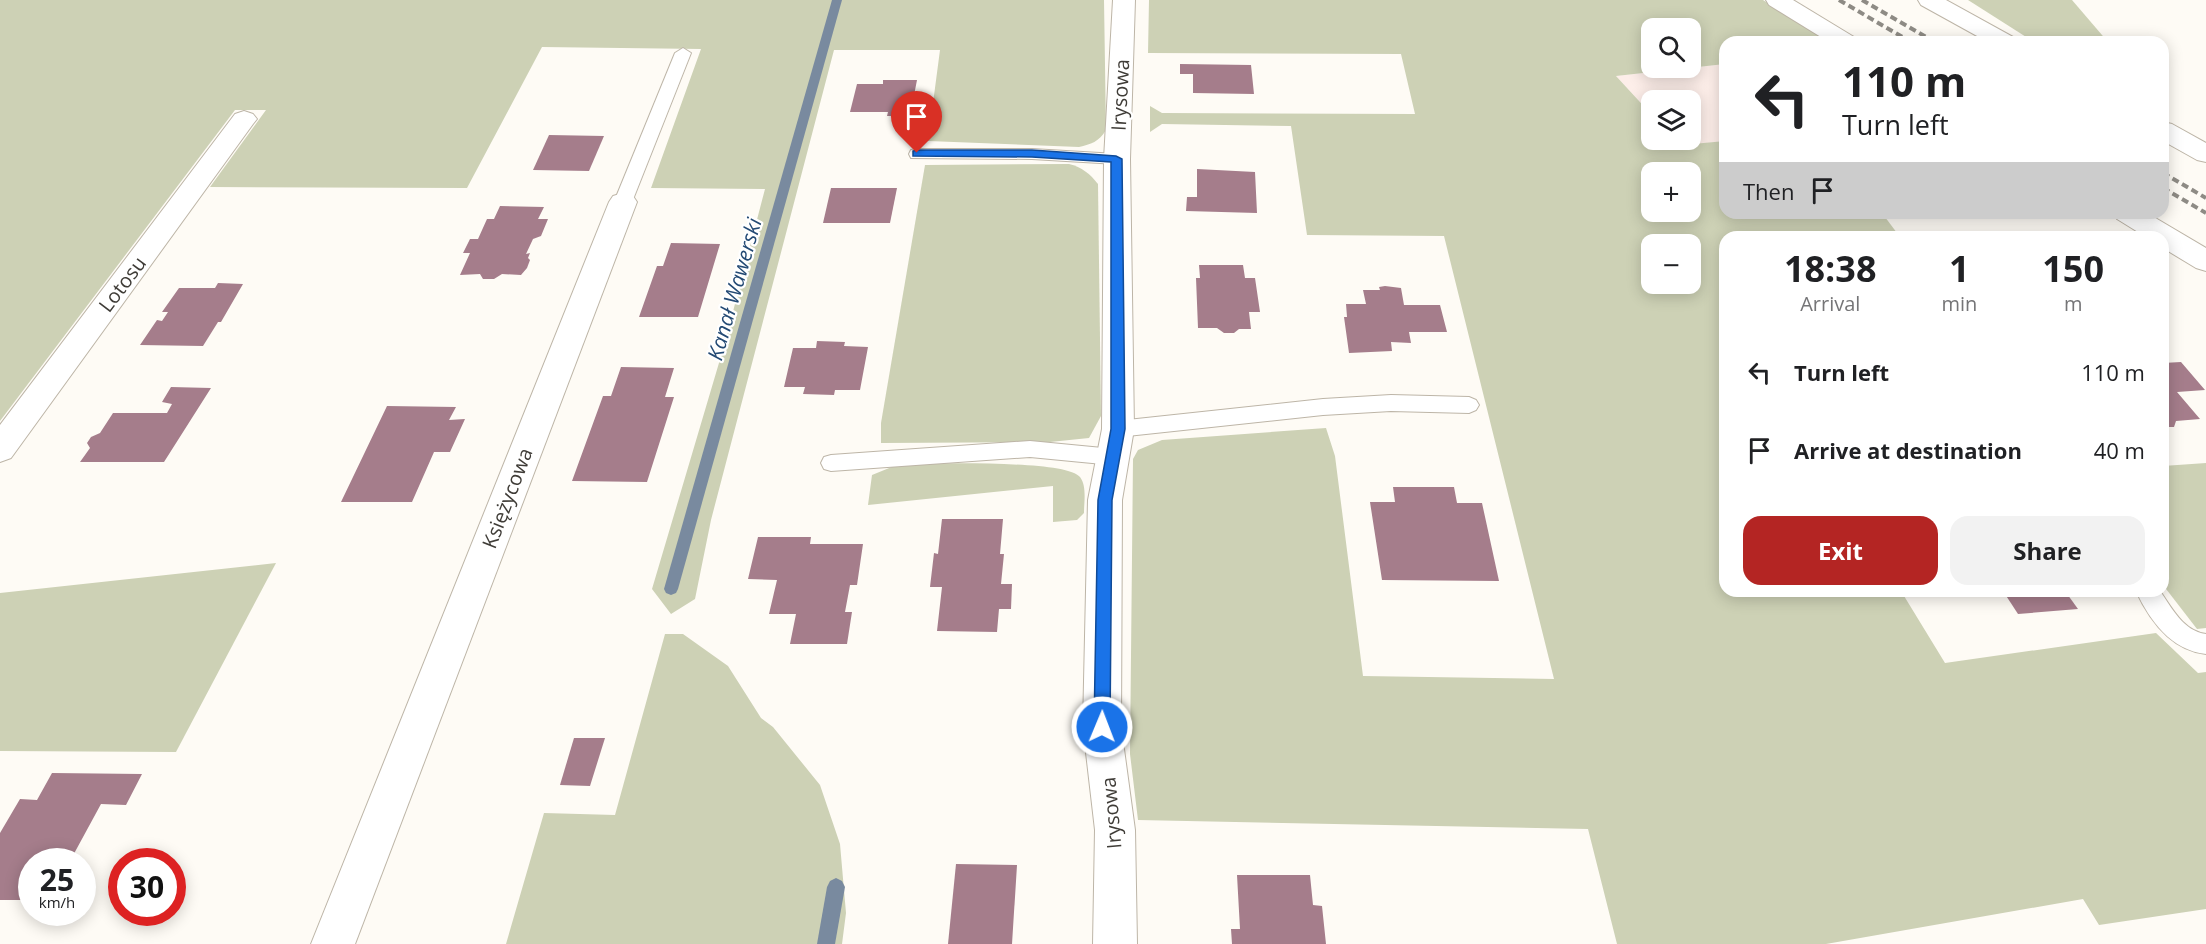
<!DOCTYPE html>
<html lang="en">
<head>
<meta charset="utf-8">
<style>
  :root { --surface:#fff; --page:#f2f2f2; --text:#202124; --muted:#757577; --accent:#b42523 }
  body { margin:0; font-family:"Open Sans",sans-serif; background:var(--page); color:var(--text); height:100vh; display:flex; flex-direction:column; font-size:22px; white-space:nowrap }
  * { box-sizing:border-box; margin:0 }
  p { font-size:20px; color:var(--muted) }
  .icon { flex:none; width:33px; height:33px; fill:none; stroke:currentColor; stroke-width:2; stroke-linecap:round; stroke-linejoin:round }
  .map { position:relative; flex:1; overflow:hidden }
  .panel { position:absolute; left:1719px; top:231px; width:450px; height:366px; display:flex; flex-direction:column; background:var(--surface); border-radius:18px; box-shadow:0 3px 15px #0003 }
  .panel>* { flex:none }
  .hud { position:absolute; left:1719px; top:36px; width:450px; height:183px; border-radius:18px; box-shadow:0 3px 15px #0003; background:#fff; color:var(--text); overflow:hidden }
  .controls { position:absolute; left:1641px; top:18px; display:grid; gap:12px }
  .controls a { display:grid; place-items:center; width:60px; height:60px; border-radius:12px; background:var(--surface); box-shadow:0 3px 15px #0003; font-size:30px }
  .speed { position:absolute; left:18px; top:848px; display:flex; gap:12px; font-size:30px; font-weight:700; text-align:center }
  .speed>* { display:grid; place-content:center; width:78px; height:78px; border-radius:50%; background:var(--surface); box-shadow:0 3px 15px #0003; line-height:1 }
  .speed small { font-size:15px; font-weight:400 }
  .speed .limit { border:9px solid #d22; background:#fff; color:#111 }
  .pin { position:absolute; display:grid; place-items:center; width:51px; height:51px; color:#fff; margin:-62px -26px; border-radius:50% 50% 50% 0; rotate:-45deg; box-shadow:0 0 6px #0007 }
  .pin .icon { rotate:45deg }
  .me { position:absolute; width:66px; margin:-33px; rotate:1deg; stroke-linejoin:round; filter:drop-shadow(0 0 4px #0008) }
  .turn { display:flex; align-items:center; gap:21px; height:126px; padding:0 24px; font-size:27px }
  .turn .icon { width:78px; height:78px; stroke-width:2.5 }
  .turn b { display:block; font-size:42px; line-height:51px }
  .then { display:flex; align-items:center; height:57px; padding:0 24px; background:#0003; gap:12px; font-size:22px }
  .eta { display:flex; justify-content:space-evenly; align-items:center; height:102px; text-align:center }
  .eta b { font-size:36px; font-weight:700; line-height:42px }
  .primary-button { display:flex; gap:12px; margin-top:auto; padding:12px 24px }
  .primary-button a { flex:1; height:69px; border-radius:18px; background:var(--accent); color:#fff; font-size:24px; font-weight:700; line-height:69px; text-align:center }
  .primary-button a+a { background:var(--page); color:var(--text) }
  ul { padding:0; list-style:none }
  li { display:flex; align-items:center; gap:18px; height:78px; padding:0 24px }
  li div { flex:1 }
  li b { display:block; font-size:22px }
  li em { font-style:normal }
  .map>svg:first-child { display:block }
  .industrial { fill:#fdeee9 }
  .green { fill:#cdd1b5; fill-rule:evenodd }
  .lines { fill:none; stroke-linecap:round; stroke-linejoin:round }
  .stream { fill:#798a9f; fill-rule:evenodd }
  .building { fill:#a57d8b }
  .lane-casing { stroke:#bdb5a7; stroke-width:2 }
  .street-casing { stroke:#bdb5a7; stroke-width:2 }
  .lane { fill:#fff; fill-rule:evenodd }
  .street { fill:#fff; fill-rule:evenodd }
  .rail { stroke:#8e8b85; stroke-width:4; stroke-dasharray:7 4; stroke-linecap:butt }
  .route { fill:#1a73e8; stroke:#114b97; stroke-width:1.5 }
  .labels { text-anchor:middle; dominant-baseline:central; stroke-width:4.5; stroke-linejoin:round; paint-order:stroke }
  .street-label { font-size:20px; fill:#3f3c37; stroke:#fff }
  .water-label { font-size:21px; font-style:italic; fill:#244a74; stroke:#fff }
</style>
</head>
<body>
<div class="map">
<svg width="2206" height="944" viewBox="0 0 2206 944">
  <rect width="100%" height="100%" fill="#fefbf5"/>
  <polygon class="industrial" points="1725,64 1725,141 1682,146 1676,140 1690,140 1690,100 1652,100 1651,114 1616,76"/>
  <g class="green">
    <path d="M 0,0 L 1104,0 L 1106,130 C 1099,142 1091,144 1079,147 L 928,141 L 940,50 L 834,50 L 711,520 L 695,599 L 671,614 L 652,589 L 724,346 L 765,189 L 651,188 L 701,49 L 542,47 L 467,188 L 210,187 L 266,110 L 235,110 L 0,421 Z"/>
    <path d="M 1149,0 L 1763,0 L 1829,42 L 1725,42 L 1725,64 L 1616,76 L 1651,114 L 1652,140 L 1676,140 L 1682,145 L 1725,141 L 1725,213 L 1882,213 L 1900,237 L 1725,237 L 1725,591 L 1901,591 L 1945,663 L 2156,633 L 2198,673 L 2206,672 L 2206,909 L 2099,925 L 2083,899 L 1826,944 L 1617,944 L 1588,829 L 1138,820 L 1130,754 L 1133,459 L 1138,450 L 1162,440 L 1326,428 L 1335,456 L 1363,676 L 1554,679 L 1444,236 L 1307,235 L 1291,126 L 1162,124 L 1150,132 L 1150,106 L 1162,113 L 1415,114 L 1401,54 L 1148,53 ZM 1652,28 L 1690,28 L 1690,68 L 1652,68 ZM 1652,172 L 1690,172 L 1690,212 L 1652,212 ZM 1652,244 L 1690,244 L 1690,284 L 1652,284 Z"/>
    <polygon points="1968,0 2072,0 2108,42 2034,42"/>
    <path d="M 1069,164 C 1082,167 1090,174 1098,184 L 1101,416 L 1089,438 L 1050,442 L 881,443 L 881,423 L 925,165 Z"/>
    <polygon points="2206,463 2206,628 2197,629 2163,585 2163,466"/>
    <path d="M 899,464 C 927,464 1066,459 1080,477 C 1087,486 1084,502 1084,513 L 1077,520 L 1053,522 L 1053,486 L 868,505 L 872,475 Z"/>
    <polygon points="276,563 176,752 0,751 0,593"/>
    <polygon points="665,634 683,634 728,666 761,718 773,727 820,785 840,844 846,913 842,944 506,944 544,813 615,815"/>
  </g>
  <g class="lines">
    <g class="stream">
      <polygon points="832,0 842,0 678,589 676,593 671,595 666,593 664,589"/>
      <polygon points="836,878 842,881 845,887 835,944 817,944 827,887 830,881"/>
    </g>
  </g>
  <g class="building">
    <polygon points="1180,64 1251,65 1254,94 1193,93 1193,74 1180,74"/>
    <polygon points="883,80 917,80 910,116 887,116 888,112 850,112 857,84 883,84"/>
    <polygon points="549,135 604,136 589,171 533,170"/>
    <polygon points="1197,169 1255,172 1257,213 1186,211 1187,197 1197,197"/>
    <polygon points="831,188 897,188 890,223 823,223"/>
    <polygon points="500,206 544,207 538,219 548,219 541,236 533,239 526,254 530,253 528,258 530,260 527,268 521,275 502,274 494,279 483,279 480,274 460,275 470,253 463,253 470,239 478,239 487,219 494,219"/>
    <polygon points="671,243 720,244 698,317 639,317 657,266 663,266"/>
    <polygon points="1199,265 1243,265 1245,278 1255,278 1260,312 1249,312 1251,329 1239,329 1234,333 1224,333 1217,328 1198,328 1196,278 1200,278"/>
    <polygon points="218,283 243,284 221,322 218,322 203,346 140,345 157,320 162,321 168,312 162,312 179,288 215,288"/>
    <polygon points="1385,286 1401,288 1404,305 1440,305 1447,332 1409,332 1411,343 1391,342 1392,351 1349,353 1344,317 1347,317 1346,304 1366,304 1363,290 1380,290 1379,287"/>
    <polygon points="817,341 845,342 844,346 868,347 860,390 835,390 834,395 803,394 805,387 784,387 793,348 816,348"/>
    <polygon points="2181,362 2205,390 2177,392 2200,419 2176,421 2174,427 2164,427 2163,363"/>
    <polygon points="621,367 674,368 665,397 674,397 647,482 572,481 603,396 611,396"/>
    <polygon points="171,387 211,388 164,462 80,462 90,448 87,443 91,437 100,433 113,413 167,413 172,404 162,402"/>
    <polygon points="387,406 456,407 449,420 465,419 450,452 434,452 412,502 341,502"/>
    <polygon points="1393,487 1454,487 1457,503 1482,503 1499,581 1382,580 1370,502 1395,502"/>
    <polygon points="942,519 1003,519 1000,554 1004,554 1001,584 1012,584 1011,609 999,609 997,632 937,631 942,587 930,587 934,553 938,554"/>
    <polygon points="758,537 811,537 810,544 863,544 857,585 850,585 845,612 852,612 847,644 790,644 796,614 769,614 777,580 748,579"/>
    <polygon points="2003,591 2065,591 2078,609 2018,614"/>
    <polygon points="574,738 605,738 590,786 560,785"/>
    <polygon points="52,773 142,774 126,805 101,804 70,861 32,861 32,889 28,889 21,900 0,900 0,833 20,799 37,800"/>
    <polygon points="956,864 1017,865 1012,944 948,944"/>
    <polygon points="1237,875 1310,875 1313,905 1322,906 1326,944 1232,944 1231,929 1240,929"/>
  </g>
  <g class="lines">
    <defs>
      <g id="lane">
        <polygon points="683,48 691,53 632,202 629,206 617,206 614,202 675,53"/>
        <polygon points="917,149 1032,149 1117,154 1123,155 1125,159 1123,163 1117,164 1032,159 911,158 909,154 911,150"/>
        <polygon points="1391,395 1469,397 1476,400 1479,405 1476,410 1469,413 1391,411 1323,415 1118,437 1111,435 1108,429 1111,423 1118,421 1323,399"/>
        <polygon points="1030,441 1113,449 1120,451 1123,457 1120,463 1113,465 1030,457 831,471 824,469 821,463 824,457 831,455"/>
        <path d="M 2136,591 L 2160,591 C 2172,608 2183,631 2206,634 L 2206,654 C 2171,650 2150,621 2136,591 Z"/>
      </g>
      <g id="street">
        <polygon points="1113,0 1135,0 1130,159 1134,429 1122,500 1121,727 1135,830 1137,944 1093,944 1095,830 1083,727 1088,500 1102,429 1104,159"/>
        <polygon points="1766,0 1793,0 1854,37 1858,42 1829,42 1769,5"/>
        <polygon points="1918,0 1946,0 2013,37 2017,42 1988,42 1921,5"/>
        <polygon points="244,111 253,114 257,119 253,124 11,458 0,462 0,425 235,114"/>
        <polygon points="2163,122 2172,124 2206,143 2206,162 2197,160 2163,141"/>
        <polygon points="623,193 633,196 637,202 355,944 311,944 609,202 613,196"/>
        <polygon points="2113,213 2147,213 2206,248 2206,271 2196,268 2163,248 2163,237 2146,237 2117,219"/>
      </g>
    </defs>
    <use href="#lane" class="lane-casing"/>
    <use href="#street" class="street-casing"/>
    <use href="#lane" class="lane"/>
    <use href="#street" class="street"/>
    <g class="rail">
      <polyline points="1839,0 1911,42"/>
      <polyline points="1862,0 1935,42"/>
      <polyline points="2163,173 2206,198"/>
      <polyline points="2163,188 2206,213"/>
    </g>
  </g>
  <polygon class="route" points="917,150 1032,150 1116,156 1122,159 1125,429 1112,500 1110,727 1108,732 1102,734 1097,732 1094,727 1098,500 1111,429 1111,162 1032,157 913,156 913,151"/>
  <g class="labels">
    <g class="street-label">
      <text transform="translate(1120 95) rotate(-87)">Irysowa</text>
      <text transform="translate(122 284) rotate(-53)">Lotosu</text>
      <text transform="translate(507 498) rotate(-69)">Księżycowa</text>
      <text transform="translate(1111 813) rotate(-95)">Irysowa</text>
    </g>
    <g class="water-label">
      <text transform="translate(734 289) rotate(-74)">Kanał Wawerski</text>
    </g>
  </g>
</svg>
<div class="controls">
<a><svg class="icon" aria-label="search" viewBox="0 0 24 24"><circle cx="10" cy="10" r="6"/><path d="M15 15l6 6"/></svg></a>
<a><svg class="icon" aria-label="layers" viewBox="0 0 24 24"><path d="M12 4l9 5-9 5-9-5zM3 14l9 5 9-5"/></svg></a>
<a>+</a>
<a>−</a>
</div>
<div class="speed"><div>25<small>km/h</small></div><div class="limit">30</div></div>
<div class="pin" style="left:917px;top:153px;background:#d93025"><svg class="icon" aria-label="arrive" viewBox="0 0 24 24"><path d="M6 21V4h12l-3 4 3 4H6"/></svg></div>
<svg class="me" style="left:1102px;top:727px" viewBox="-20 -20 40 40"><circle r="17" fill="#1a73e8" stroke="#fff" stroke-width="3"/><path d="M0-11L8 9 0 5-8 9z" fill="#fff"/></svg>
<div class="hud">
<div class="turn"><svg class="icon" aria-label="left" viewBox="0 0 24 24"><path d="M17 20v-9H6M10 6l-5 5 5 5"/></svg><div><b>110 m</b>Turn left</div></div>
<div class="then">Then<svg class="icon" aria-label="arrive" viewBox="0 0 24 24"><path d="M6 21V4h12l-3 4 3 4H6"/></svg></div>
</div>
<section class="panel">
<div class="eta">
<div><b>18:38</b><p>Arrival</p></div>
<div><b>1</b><p>min</p></div>
<div><b>150</b><p>m</p></div>
</div>
<ul>
<li><svg class="icon" aria-label="left" viewBox="0 0 24 24"><path d="M17 20v-9H6M10 6l-5 5 5 5"/></svg><div><b>Turn left</b></div><em>110 m</em></li>
<li><svg class="icon" aria-label="arrive" viewBox="0 0 24 24"><path d="M6 21V4h12l-3 4 3 4H6"/></svg><div><b>Arrive at destination</b></div><em>40 m</em></li>
</ul>
<div class="primary-button"><a>Exit</a><a>Share</a></div>
</section>
</div>
</body>
</html>
